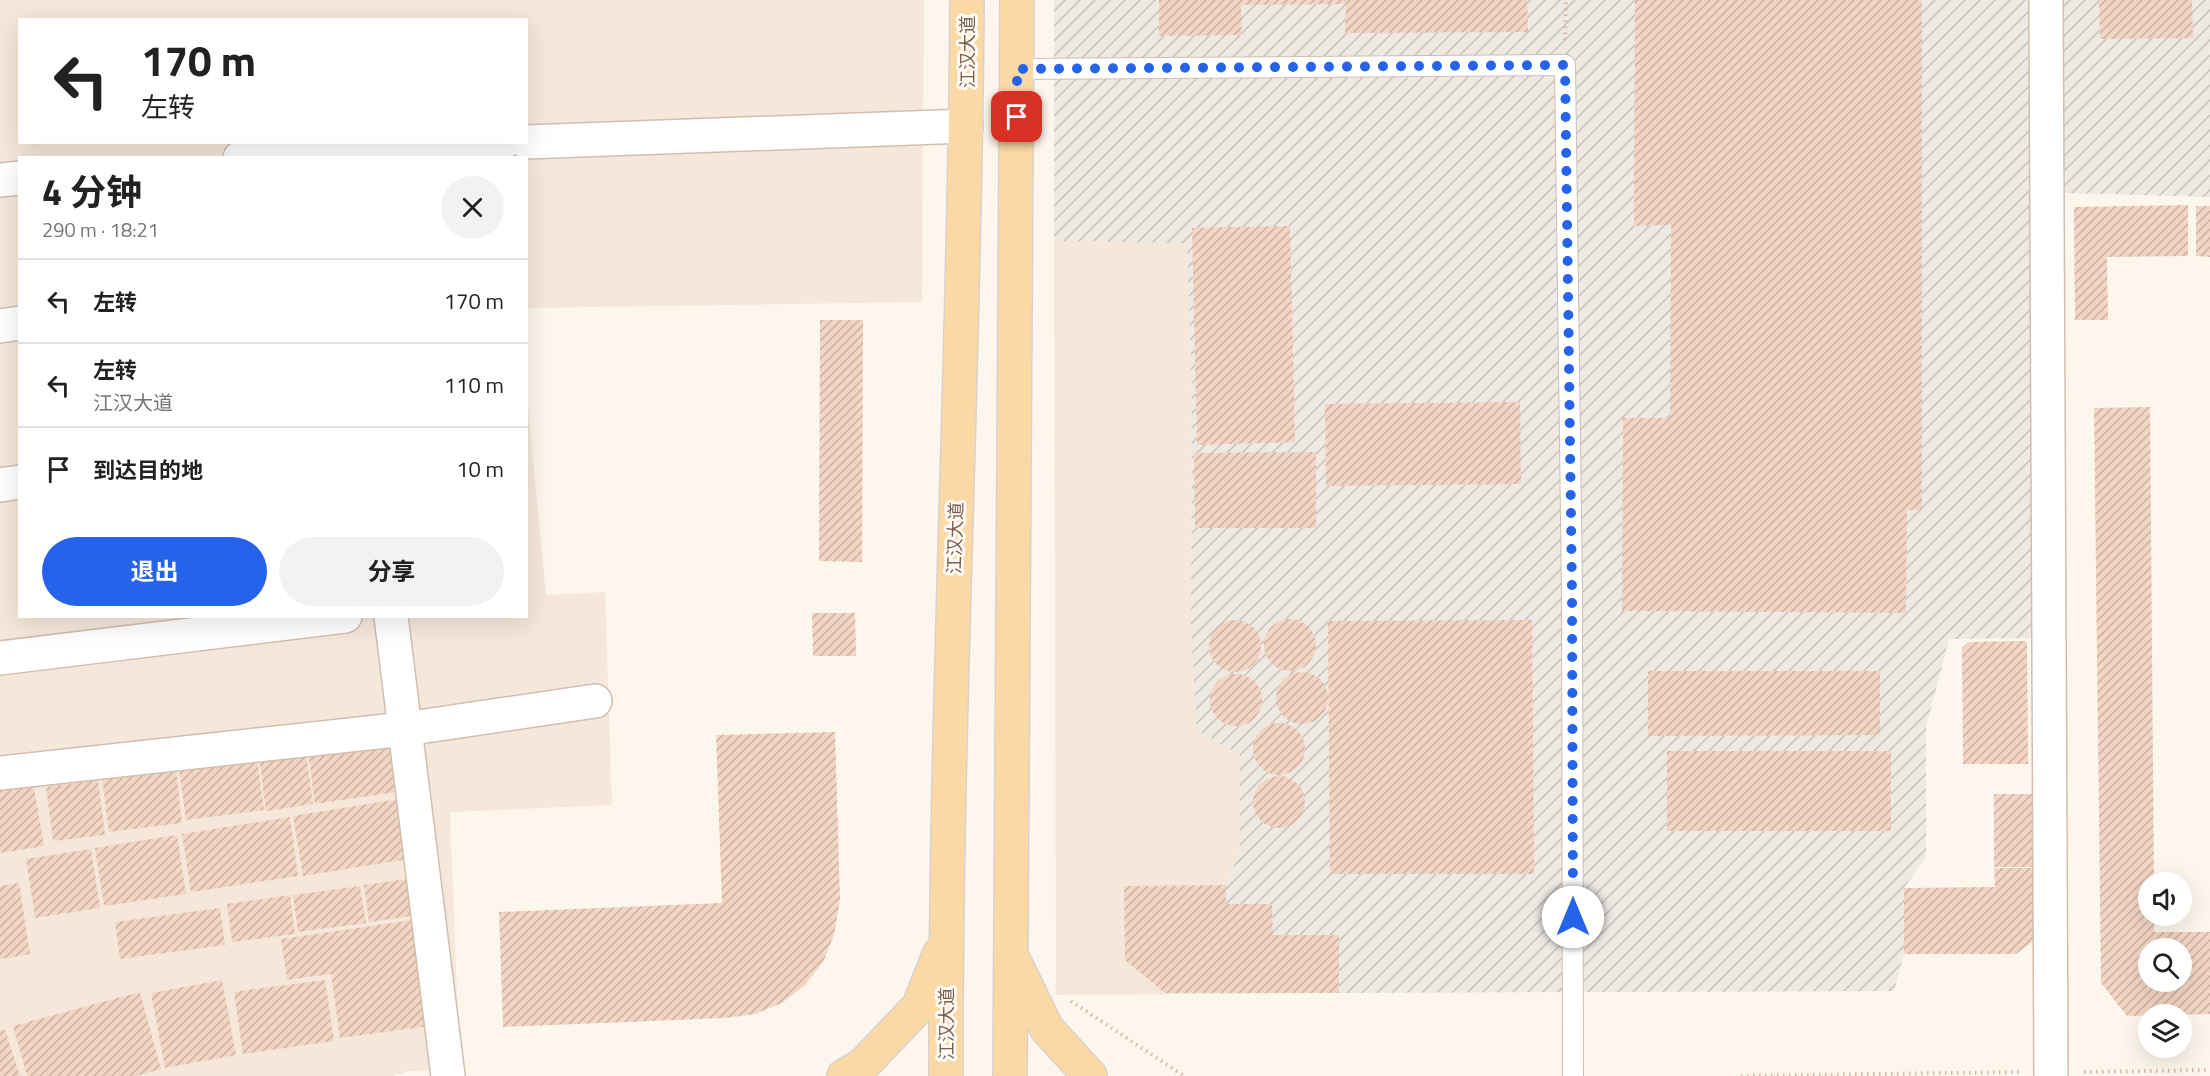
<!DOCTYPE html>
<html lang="zh">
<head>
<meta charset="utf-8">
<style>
  :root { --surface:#fff; --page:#f2f2f2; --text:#222; --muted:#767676; --line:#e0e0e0; --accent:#2563eb }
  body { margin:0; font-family:"Titillium Web","Noto Sans SC",sans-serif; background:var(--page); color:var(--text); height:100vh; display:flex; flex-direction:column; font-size:22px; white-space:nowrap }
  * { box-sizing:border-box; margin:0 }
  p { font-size:20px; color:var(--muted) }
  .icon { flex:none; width:33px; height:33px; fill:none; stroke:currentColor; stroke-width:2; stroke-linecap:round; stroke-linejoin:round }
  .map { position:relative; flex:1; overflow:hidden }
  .details { position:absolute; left:18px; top:156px; width:510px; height:462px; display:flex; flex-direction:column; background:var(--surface); border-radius:0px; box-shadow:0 6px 24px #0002 }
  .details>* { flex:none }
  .hud { position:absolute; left:18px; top:18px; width:510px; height:126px; border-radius:0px; box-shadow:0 6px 24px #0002; background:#fff; color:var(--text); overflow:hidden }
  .tools { position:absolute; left:2138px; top:872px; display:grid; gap:12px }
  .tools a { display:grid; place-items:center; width:54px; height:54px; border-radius:50%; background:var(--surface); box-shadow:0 6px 24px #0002; font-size:30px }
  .pin { position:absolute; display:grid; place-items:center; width:51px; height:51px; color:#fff; margin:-26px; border-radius:12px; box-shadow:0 3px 9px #0006 }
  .me { position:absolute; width:66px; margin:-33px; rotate:0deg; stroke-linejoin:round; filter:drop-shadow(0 0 4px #0008) }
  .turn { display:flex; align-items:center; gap:21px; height:126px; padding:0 24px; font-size:27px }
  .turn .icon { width:78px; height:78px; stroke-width:2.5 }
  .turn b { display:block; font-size:42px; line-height:51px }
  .round { display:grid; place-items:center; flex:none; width:63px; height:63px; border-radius:32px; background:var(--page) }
  .summary { display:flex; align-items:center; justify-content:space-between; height:102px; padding:0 24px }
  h1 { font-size:36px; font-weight:700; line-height:45px }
  .button { display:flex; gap:12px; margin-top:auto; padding:12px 24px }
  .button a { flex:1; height:69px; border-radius:36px; background:var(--accent); color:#fff; font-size:24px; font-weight:700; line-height:69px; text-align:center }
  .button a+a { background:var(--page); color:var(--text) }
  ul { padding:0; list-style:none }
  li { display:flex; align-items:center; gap:18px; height:84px; padding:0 24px; border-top:2px solid var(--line) }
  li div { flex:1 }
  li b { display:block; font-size:22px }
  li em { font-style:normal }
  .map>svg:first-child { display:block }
  .residential { fill:#f5e8da; fill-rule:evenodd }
  .industrial { fill:url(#industrial-furrows) }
  .building { fill:url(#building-hatch); fill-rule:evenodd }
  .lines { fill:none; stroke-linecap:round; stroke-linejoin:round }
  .lane-casing { stroke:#d1beb0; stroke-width:22 }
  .street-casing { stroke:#d1beb0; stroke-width:36 }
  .primary-casing { stroke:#dad1cd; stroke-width:36 }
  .path { stroke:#d9b8a5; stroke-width:4; stroke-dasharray:1.5 4.5; stroke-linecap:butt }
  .lane { stroke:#fff; stroke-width:20 }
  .street { stroke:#fff; stroke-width:33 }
  .primary { stroke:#fbd9a5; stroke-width:33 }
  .route { stroke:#2563eb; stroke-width:10; stroke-dasharray:0 18 }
  .labels { text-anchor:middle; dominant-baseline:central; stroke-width:6; stroke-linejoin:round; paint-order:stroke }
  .street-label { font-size:18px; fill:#7a5c4d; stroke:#fffaf3 }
</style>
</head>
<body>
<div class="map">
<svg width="2210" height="1076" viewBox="0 0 2210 1076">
  <defs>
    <pattern id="industrial-furrows" width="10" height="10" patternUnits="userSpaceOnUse" patternTransform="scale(1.5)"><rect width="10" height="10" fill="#efe9e4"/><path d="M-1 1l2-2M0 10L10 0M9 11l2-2" fill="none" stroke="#c7c0bb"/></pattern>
    <pattern id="building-hatch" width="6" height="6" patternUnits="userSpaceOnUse" patternTransform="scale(1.5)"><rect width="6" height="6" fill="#f3d5c3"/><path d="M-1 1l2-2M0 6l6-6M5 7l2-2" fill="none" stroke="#cab0a1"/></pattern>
  </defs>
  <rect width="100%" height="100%" fill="#fdf6ec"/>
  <g class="residential">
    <path d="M 0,0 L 924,0 L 922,302 L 527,308 L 526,158 L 20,158 L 20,616 L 526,616 L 527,396 L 546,595 L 605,592 L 612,805 L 450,812 L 460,1070 L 409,1071 L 393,1076 L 0,1076 ZM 20,20 L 526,20 L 526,142 L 20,142 Z"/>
    <polygon points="1054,241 1187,242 1192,398 1191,628 1240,755 1240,852 1226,885 1226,904 1272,904 1273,935 1339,935 1339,993 1056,995"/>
  </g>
  <polygon class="industrial" points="1054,0 2210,0 2210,197 2033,192 2037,638 1949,639 1926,727 1926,857 1904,888 1904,954 1894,991 1339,993 1338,935 1273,935 1272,904 1226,904 1226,885 1240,852 1240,755 1197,730 1191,628 1192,398 1187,243 1054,241"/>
  <g class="building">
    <polygon points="1159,0 1527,0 1528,32 1345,33 1346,4 1241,5 1242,35 1159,36"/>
    <polygon points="1635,0 1922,0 1922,510 1907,510 1906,613 1622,611 1623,418 1670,418 1671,225 1634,226"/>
    <polygon points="2099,0 2192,0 2193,38 2100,39"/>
    <polygon points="2188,205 2188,256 2107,257 2108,320 2075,320 2074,207"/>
    <polygon points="2196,206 2210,206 2210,257 2196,256"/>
    <polygon points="1290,226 1295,442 1197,445 1192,228"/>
    <polygon points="820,320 863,320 862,562 819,561"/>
    <polygon points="1520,402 1521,484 1326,486 1325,404"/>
    <path d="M 2150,407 L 2154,882 L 2148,882 L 2148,915 L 2154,915 L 2154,932 L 2210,932 L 2210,1014 L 2127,1016 L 2101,983 L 2094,408 ZM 2148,948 L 2181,948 L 2181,981 L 2148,981 Z"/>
    <polygon points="1316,452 1316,528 1195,528 1194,453"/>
    <polygon points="812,613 855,613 856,656 813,656"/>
    <circle cx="1290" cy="645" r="26"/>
    <polygon points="1532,620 1534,874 1330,874 1328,621"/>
    <circle cx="1235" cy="646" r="26"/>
    <polygon points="2027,641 2028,764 1963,764 1962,648 1969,642"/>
    <polygon points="1648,671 1880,671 1880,735 1648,736"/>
    <circle cx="1302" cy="698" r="26"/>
    <circle cx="1236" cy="700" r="26"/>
    <circle cx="1279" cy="749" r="26"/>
    <polygon points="835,732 840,900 834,935 823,962 805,985 782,1003 755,1014 726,1018 503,1027 499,912 722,903 716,735"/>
    <polygon points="388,739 396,792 315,804 308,751"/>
    <rect x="1667" y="751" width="224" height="80"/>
    <polygon points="306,752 313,804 266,811 259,757"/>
    <polygon points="257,758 264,810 186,820 179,769"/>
    <polygon points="176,769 182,823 109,832 102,778"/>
    <circle cx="1279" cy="802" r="26"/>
    <polygon points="98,780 105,835 53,841 46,787"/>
    <polygon points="33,782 44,846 0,853 0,788"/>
    <rect x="1994" y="794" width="49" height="73"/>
    <polygon points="399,799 408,859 303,876 293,816"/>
    <polygon points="290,817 298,876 191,892 182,834"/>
    <polygon points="177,835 186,894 104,906 95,848"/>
    <polygon points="91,849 100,908 35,918 26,859"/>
    <polygon points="1994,868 2043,868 2043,934 2016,954 1904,954 1904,888 1995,887"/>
    <polygon points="406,879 412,916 369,922 364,885"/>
    <polygon points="19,883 30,954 0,959 0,886"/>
    <polygon points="1226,885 1226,904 1272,904 1273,935 1339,935 1339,993 1165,993 1125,960 1124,886"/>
    <polygon points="360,886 366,923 298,932 293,895"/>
    <polygon points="290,895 295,934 232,942 227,904"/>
    <polygon points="220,908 225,945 120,959 115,922"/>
    <polygon points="413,920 429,1026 340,1038 331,974 287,980 281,939"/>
    <polygon points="222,980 236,1055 165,1068 151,993"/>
    <polygon points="325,980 334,1041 243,1054 234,992"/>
    <polygon points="140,992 161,1069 136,1076 27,1076 13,1026"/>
    <polygon points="5,1030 20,1076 0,1076 0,1031"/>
  </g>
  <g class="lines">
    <defs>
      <polyline id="lane" points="1017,69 1565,65 1572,592 1573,1076"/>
      <g id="street">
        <polyline points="2046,0 2051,1076"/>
        <polyline points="526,142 966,126"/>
        <polyline points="240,158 333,149 504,142"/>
        <polyline points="0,180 20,178"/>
        <polyline points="0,326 20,323"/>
        <polyline points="0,485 20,482"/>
        <polyline points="391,616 448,1076"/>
        <polyline points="0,658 345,616"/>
        <polyline points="0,773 405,729 595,701"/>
      </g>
      <g id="primary">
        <polyline points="1014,961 1047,1029 1090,1076"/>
        <polyline points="844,1076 863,1065 919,1006 940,953"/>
        <path d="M 946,1076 C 945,717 965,359 967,0"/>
        <polyline points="1010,1076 1017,0"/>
      </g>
    </defs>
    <use href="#lane" class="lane-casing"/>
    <use href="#street" class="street-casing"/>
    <use href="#primary" class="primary-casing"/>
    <g class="path">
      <polyline points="1565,40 1566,0"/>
      <polyline points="1071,1001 1184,1076"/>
      <polyline points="2084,1072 2210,1070"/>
      <polyline points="1741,1076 2019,1072"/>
    </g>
    <use href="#lane" class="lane"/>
    <use href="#street" class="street"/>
    <use href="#primary" class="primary"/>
  </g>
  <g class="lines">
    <polyline class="route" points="1017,117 1017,69 1565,65 1572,592 1573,917"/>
  </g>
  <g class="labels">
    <g class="street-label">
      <text transform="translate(967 52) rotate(-90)">江汉大道</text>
      <text transform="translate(955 538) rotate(-88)">江汉大道</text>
      <text transform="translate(946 1024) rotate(-90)">江汉大道</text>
    </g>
  </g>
</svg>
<div class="tools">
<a><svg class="icon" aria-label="sound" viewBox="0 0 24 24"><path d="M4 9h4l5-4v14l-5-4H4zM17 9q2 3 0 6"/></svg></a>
<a><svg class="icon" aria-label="search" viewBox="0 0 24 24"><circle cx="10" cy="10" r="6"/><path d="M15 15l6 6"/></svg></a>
<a><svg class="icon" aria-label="layers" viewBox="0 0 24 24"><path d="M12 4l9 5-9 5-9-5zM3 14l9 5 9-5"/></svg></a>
</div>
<div class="pin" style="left:1017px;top:117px;background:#d93025"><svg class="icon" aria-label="arrive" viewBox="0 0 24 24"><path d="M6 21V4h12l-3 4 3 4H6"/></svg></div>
<svg class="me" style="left:1573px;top:917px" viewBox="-20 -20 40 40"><circle r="19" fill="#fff"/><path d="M0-13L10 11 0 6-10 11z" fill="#2563eb"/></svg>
<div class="hud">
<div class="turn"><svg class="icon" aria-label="left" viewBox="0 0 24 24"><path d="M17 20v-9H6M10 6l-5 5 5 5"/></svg><div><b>170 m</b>左转</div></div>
</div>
<section class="details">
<div class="summary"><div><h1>4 分钟</h1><p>290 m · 18:21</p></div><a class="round"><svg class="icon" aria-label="close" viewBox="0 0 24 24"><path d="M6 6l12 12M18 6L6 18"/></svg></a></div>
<ul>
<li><svg class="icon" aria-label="left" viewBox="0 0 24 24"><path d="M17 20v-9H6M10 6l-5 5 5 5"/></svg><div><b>左转</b></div><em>170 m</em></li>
<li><svg class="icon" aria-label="left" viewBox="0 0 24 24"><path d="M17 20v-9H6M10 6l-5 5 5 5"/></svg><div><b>左转</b><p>江汉大道</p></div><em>110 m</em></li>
<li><svg class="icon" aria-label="arrive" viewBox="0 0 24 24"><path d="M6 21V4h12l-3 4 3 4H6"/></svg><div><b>到达目的地</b></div><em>10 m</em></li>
</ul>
<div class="button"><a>退出</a><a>分享</a></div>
</section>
</div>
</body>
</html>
